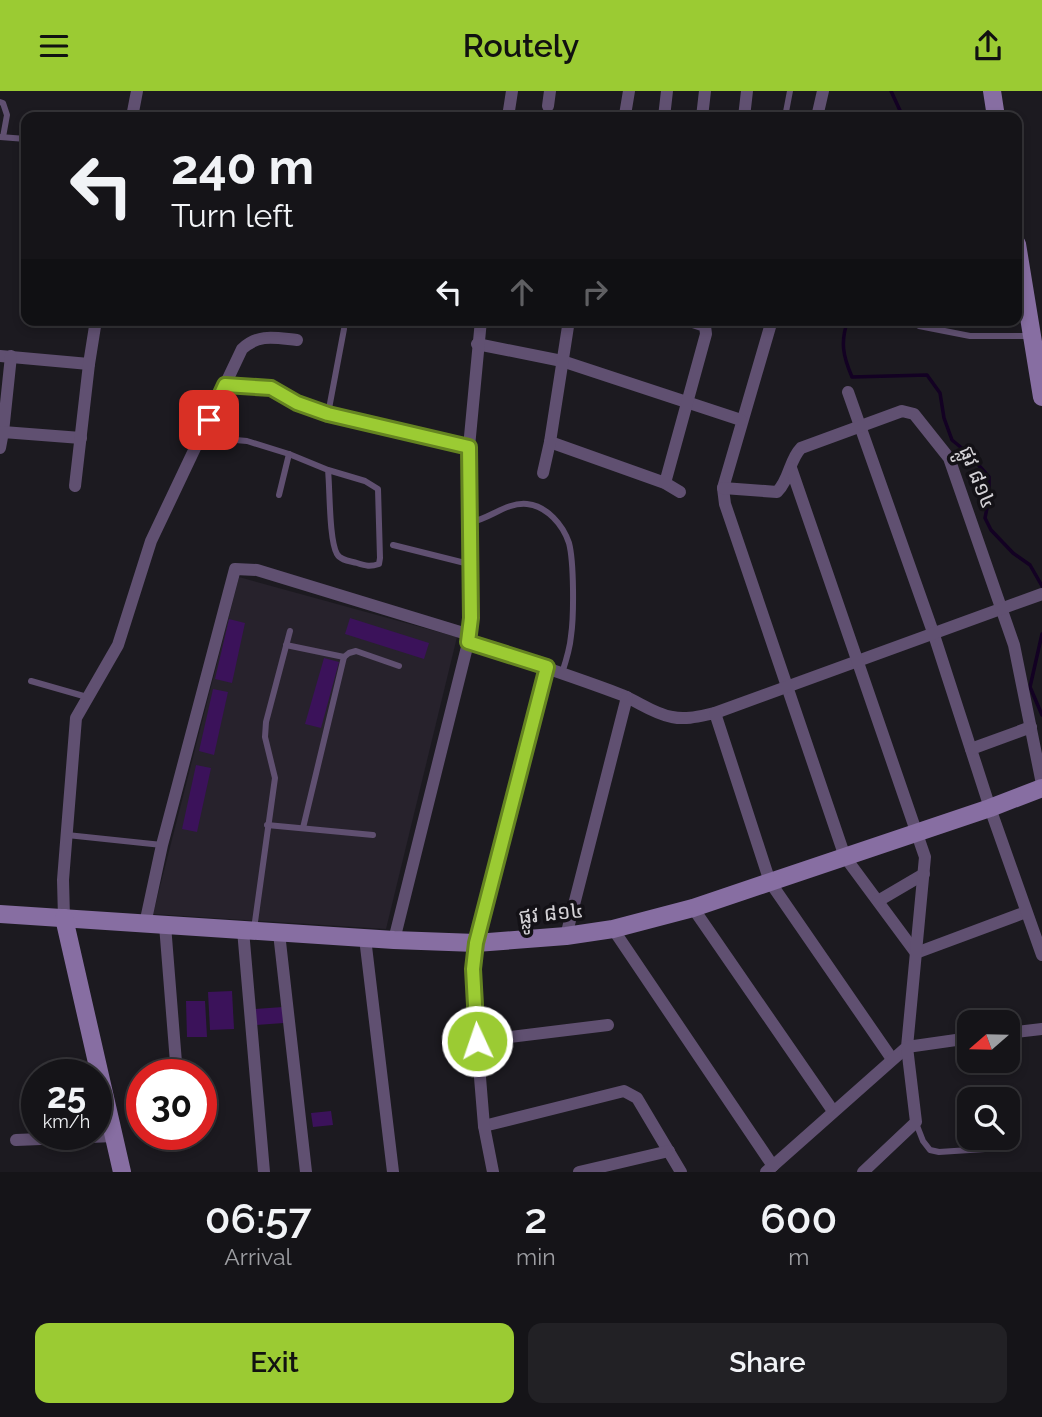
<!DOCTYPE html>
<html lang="en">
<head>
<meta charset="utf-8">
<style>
  :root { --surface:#151418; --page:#222125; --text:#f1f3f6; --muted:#9d9ea2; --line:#343337; --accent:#9bcb33 }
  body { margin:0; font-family:Raleway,"Noto Sans Khmer",sans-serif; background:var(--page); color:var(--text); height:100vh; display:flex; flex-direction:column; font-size:26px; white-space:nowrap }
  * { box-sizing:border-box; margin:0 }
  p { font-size:23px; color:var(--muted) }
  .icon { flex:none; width:38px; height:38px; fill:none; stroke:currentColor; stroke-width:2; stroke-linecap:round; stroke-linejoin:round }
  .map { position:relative; height:1081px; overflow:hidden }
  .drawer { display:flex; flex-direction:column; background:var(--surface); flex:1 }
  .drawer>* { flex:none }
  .banner { position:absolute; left:21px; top:21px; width:1001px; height:214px; border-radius:14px; box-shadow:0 4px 10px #0003,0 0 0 2px var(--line); background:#151418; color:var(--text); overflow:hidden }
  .needle { width:46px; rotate:250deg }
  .controls { position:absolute; left:957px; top:919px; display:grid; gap:14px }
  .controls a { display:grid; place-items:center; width:63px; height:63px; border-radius:14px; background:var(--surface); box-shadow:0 4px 10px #0003,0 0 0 2px var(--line); font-size:35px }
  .speed { position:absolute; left:21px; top:968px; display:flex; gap:14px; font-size:35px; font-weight:700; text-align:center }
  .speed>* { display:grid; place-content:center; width:91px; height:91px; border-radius:50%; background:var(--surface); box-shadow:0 4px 10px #0003,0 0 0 2px var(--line); line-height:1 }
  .speed small { font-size:18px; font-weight:400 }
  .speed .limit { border:10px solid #d22; background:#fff; color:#111 }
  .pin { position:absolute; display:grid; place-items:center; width:60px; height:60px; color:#fff; margin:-30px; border-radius:14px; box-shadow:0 4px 10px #0006 }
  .me { position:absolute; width:77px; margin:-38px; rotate:357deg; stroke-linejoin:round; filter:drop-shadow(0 0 5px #0008) }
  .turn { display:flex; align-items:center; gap:24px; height:147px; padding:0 35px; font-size:32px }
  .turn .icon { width:91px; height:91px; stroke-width:2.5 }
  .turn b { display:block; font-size:49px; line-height:60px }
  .lanes { display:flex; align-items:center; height:66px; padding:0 35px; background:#0003; justify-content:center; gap:35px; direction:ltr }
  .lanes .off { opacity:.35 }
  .eta { display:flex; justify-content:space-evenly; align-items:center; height:119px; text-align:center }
  .eta b { font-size:42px; font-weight:600; line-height:49px }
  .button { display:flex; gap:14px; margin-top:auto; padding:14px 35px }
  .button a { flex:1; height:80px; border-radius:14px; background:var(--accent); color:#111; font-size:28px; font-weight:600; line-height:80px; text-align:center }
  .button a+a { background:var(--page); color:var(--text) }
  header { display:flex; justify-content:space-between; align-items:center; height:91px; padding:0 35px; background:var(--accent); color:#111; font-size:32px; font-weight:600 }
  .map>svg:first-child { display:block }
  .built { fill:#27222c }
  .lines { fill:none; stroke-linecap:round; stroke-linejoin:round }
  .stream { stroke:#130123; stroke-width:3.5 }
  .building { fill:#3b125a }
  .lane { stroke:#605071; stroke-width:6 }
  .street { stroke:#605071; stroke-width:12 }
  .secondary { stroke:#876ea2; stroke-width:18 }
  .route-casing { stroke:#658421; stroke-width:18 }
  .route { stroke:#9bcb33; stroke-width:12 }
  .labels { text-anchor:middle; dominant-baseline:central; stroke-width:7; stroke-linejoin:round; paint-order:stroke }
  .street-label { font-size:21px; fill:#d4d2d6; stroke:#131116 }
</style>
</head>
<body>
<header><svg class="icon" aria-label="menu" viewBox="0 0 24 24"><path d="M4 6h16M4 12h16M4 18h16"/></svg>Routely<svg class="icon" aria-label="share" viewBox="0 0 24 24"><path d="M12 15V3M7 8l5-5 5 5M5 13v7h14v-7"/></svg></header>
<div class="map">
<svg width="1042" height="1081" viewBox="0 0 1042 1081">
  <rect width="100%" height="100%" fill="#1c1a20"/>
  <polygon class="built" points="239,486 457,546 386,838 153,823"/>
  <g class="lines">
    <g class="stream">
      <polyline points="891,0 903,26"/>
      <path d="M 848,229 C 840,251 843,265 852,286 L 927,284 L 940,302 L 944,327 L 952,349 L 969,363 L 989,386 L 989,407 L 985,427 L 991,439 L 1013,462 L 1030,474 L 1042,495"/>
      <polyline points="1042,543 1030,596 1042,624"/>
    </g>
  </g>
  <g class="building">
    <polygon points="350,527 429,552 424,568 345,543"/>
    <polygon points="229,528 245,532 232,592 215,588"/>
    <polygon points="324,567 339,571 321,637 305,633"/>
    <polygon points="213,598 228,601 214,664 199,660"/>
    <polygon points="196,674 211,677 197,741 182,738"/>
    <polygon points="232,900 234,938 210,939 208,901"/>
    <polygon points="186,910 205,910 207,946 187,946"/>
    <polygon points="283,916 284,932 256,934 255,918"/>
    <polygon points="331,1020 333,1034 313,1036 311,1022"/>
  </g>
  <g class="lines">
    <g class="lane">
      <polyline points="0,11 3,12 7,24 3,46"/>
      <polyline points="785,26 790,0"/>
      <polyline points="0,46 26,48"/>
      <polyline points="919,235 970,245 1030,245"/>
      <polyline points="226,294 271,297 297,312 328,323 344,238"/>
      <path d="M 201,346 L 247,350 L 289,363 L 328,379 C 330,398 329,449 337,463 C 341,470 351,470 357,472 C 366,475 370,476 379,473 L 380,467 L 378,398 L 365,390 L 328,379"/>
      <polyline points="279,404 289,363"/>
      <path d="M 471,431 C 490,428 506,411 527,413 C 547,415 563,434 569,452 C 574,471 574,525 571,545 C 570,557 566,570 562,582"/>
      <polyline points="393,454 469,473"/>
      <polyline points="286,554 344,566 303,737"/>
      <polyline points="344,566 349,562 356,560 399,575"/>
      <polyline points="31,590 87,606"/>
      <polyline points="267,734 373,744"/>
      <polyline points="67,744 162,754"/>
      <polyline points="254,838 275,687 265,646 266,631 290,540"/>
      <polyline points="916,1032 923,1050 930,1059 939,1061 985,1058"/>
    </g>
    <g class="street">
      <polyline points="548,15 550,0"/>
      <polyline points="625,24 629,0"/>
      <polyline points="132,26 137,0"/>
      <polyline points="508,26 512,0"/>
      <polyline points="664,26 667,0"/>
      <polyline points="702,26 705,0"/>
      <polyline points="744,26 747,0"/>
      <polyline points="817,26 823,0"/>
      <polyline points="772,229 723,397 725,413 845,766 916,862 1026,821"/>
      <polyline points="477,253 562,270 741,329"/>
      <polyline points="0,265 89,273"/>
      <polyline points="848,301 934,544 990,717 1042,864"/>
      <polyline points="328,323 469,356"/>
      <polyline points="3,341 11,265"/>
      <polyline points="550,351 665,392 680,401"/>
      <polyline points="0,357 3,341 81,347"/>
      <polyline points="543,382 550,351 569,229"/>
      <polyline points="665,392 706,243 705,235 687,229"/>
      <polyline points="75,395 89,273 96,229"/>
      <path d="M 723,397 L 777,401 C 790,388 789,369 801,357 L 902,320 L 914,323 L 949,367 L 1014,554 L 1042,693"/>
      <path d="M 468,551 C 520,568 572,585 622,604 C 639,611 654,623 672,626 C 687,629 700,625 715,622 L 1042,503"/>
      <polyline points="715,622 770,791 892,968"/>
      <polyline points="971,658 1031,636"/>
      <polyline points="878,810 924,783"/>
      <polyline points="693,817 833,1020"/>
      <path d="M 64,827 L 63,789 L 76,627 L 118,554 L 151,450 L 242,258 C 259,242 276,247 297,249"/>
      <polyline points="145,833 162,754 235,478 257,479 470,544"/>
      <polyline points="165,834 177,984"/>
      <polyline points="613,838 773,1075"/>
      <polyline points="243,839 264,1081"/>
      <polyline points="279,842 306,1081"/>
      <polyline points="566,845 627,606"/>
      <polyline points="365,847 393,1081"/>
      <polyline points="394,849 470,544 469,356 481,229"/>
      <polyline points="1008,942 1042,938"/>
      <polyline points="477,950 608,934"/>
      <polyline points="484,1035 624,1000 637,1007 681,1081"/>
      <polyline points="183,1043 183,1049"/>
      <polyline points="16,1049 114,1045"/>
      <polyline points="493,1081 484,1035 477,950 473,878 476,852 547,576"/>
      <polyline points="579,1081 669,1060"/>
      <polyline points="766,1081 907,956 925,766 791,377"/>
      <polyline points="863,1081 916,1031 907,956 970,947"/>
    </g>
    <g class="secondary">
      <polyline points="992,0 996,26"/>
      <polyline points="1017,153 1042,306"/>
      <polyline points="0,823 394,849 476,852 566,845 613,838 693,817 990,717 1042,697"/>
      <polyline points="64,827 122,1081"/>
    </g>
  </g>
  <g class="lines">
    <defs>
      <polyline id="route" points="209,329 225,294 271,297 297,312 328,323 469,356 471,527 468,551 547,576 476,852 473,878 477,950"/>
    </defs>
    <use href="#route" class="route-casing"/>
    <use href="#route" class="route"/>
  </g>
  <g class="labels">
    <g class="street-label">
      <text transform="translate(978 386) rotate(68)">ផ្លូវ ៨១៤</text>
      <text transform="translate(551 822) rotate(-6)">ផ្លូវ ៨១៤</text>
    </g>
  </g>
</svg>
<div class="controls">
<a><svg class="needle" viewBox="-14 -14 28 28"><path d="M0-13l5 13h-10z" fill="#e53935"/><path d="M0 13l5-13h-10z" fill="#9d9ea2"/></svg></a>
<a><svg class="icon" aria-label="search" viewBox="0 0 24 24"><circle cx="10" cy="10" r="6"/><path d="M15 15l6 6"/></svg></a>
</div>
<div class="speed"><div>25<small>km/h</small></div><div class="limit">30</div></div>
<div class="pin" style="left:209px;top:329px;background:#d93025"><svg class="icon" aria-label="arrive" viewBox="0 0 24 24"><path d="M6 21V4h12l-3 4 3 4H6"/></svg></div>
<svg class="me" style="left:477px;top:950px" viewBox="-20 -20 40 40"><circle r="17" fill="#9bcb33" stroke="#fff" stroke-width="3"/><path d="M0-11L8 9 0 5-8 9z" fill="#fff"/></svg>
<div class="banner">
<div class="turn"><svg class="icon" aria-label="left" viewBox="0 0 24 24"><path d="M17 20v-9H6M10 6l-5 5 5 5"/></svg><div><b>240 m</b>Turn left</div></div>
<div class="lanes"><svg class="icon" aria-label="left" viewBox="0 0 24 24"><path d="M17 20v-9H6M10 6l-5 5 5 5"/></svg><svg class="icon off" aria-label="ahead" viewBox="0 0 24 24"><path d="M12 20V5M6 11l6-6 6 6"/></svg><svg class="icon off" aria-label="right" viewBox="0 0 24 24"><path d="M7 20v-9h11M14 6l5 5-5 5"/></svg></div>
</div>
</div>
<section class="drawer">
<div class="eta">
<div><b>06:57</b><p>Arrival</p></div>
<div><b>2</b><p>min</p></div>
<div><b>600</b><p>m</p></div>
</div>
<div class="button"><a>Exit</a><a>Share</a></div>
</section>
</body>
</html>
